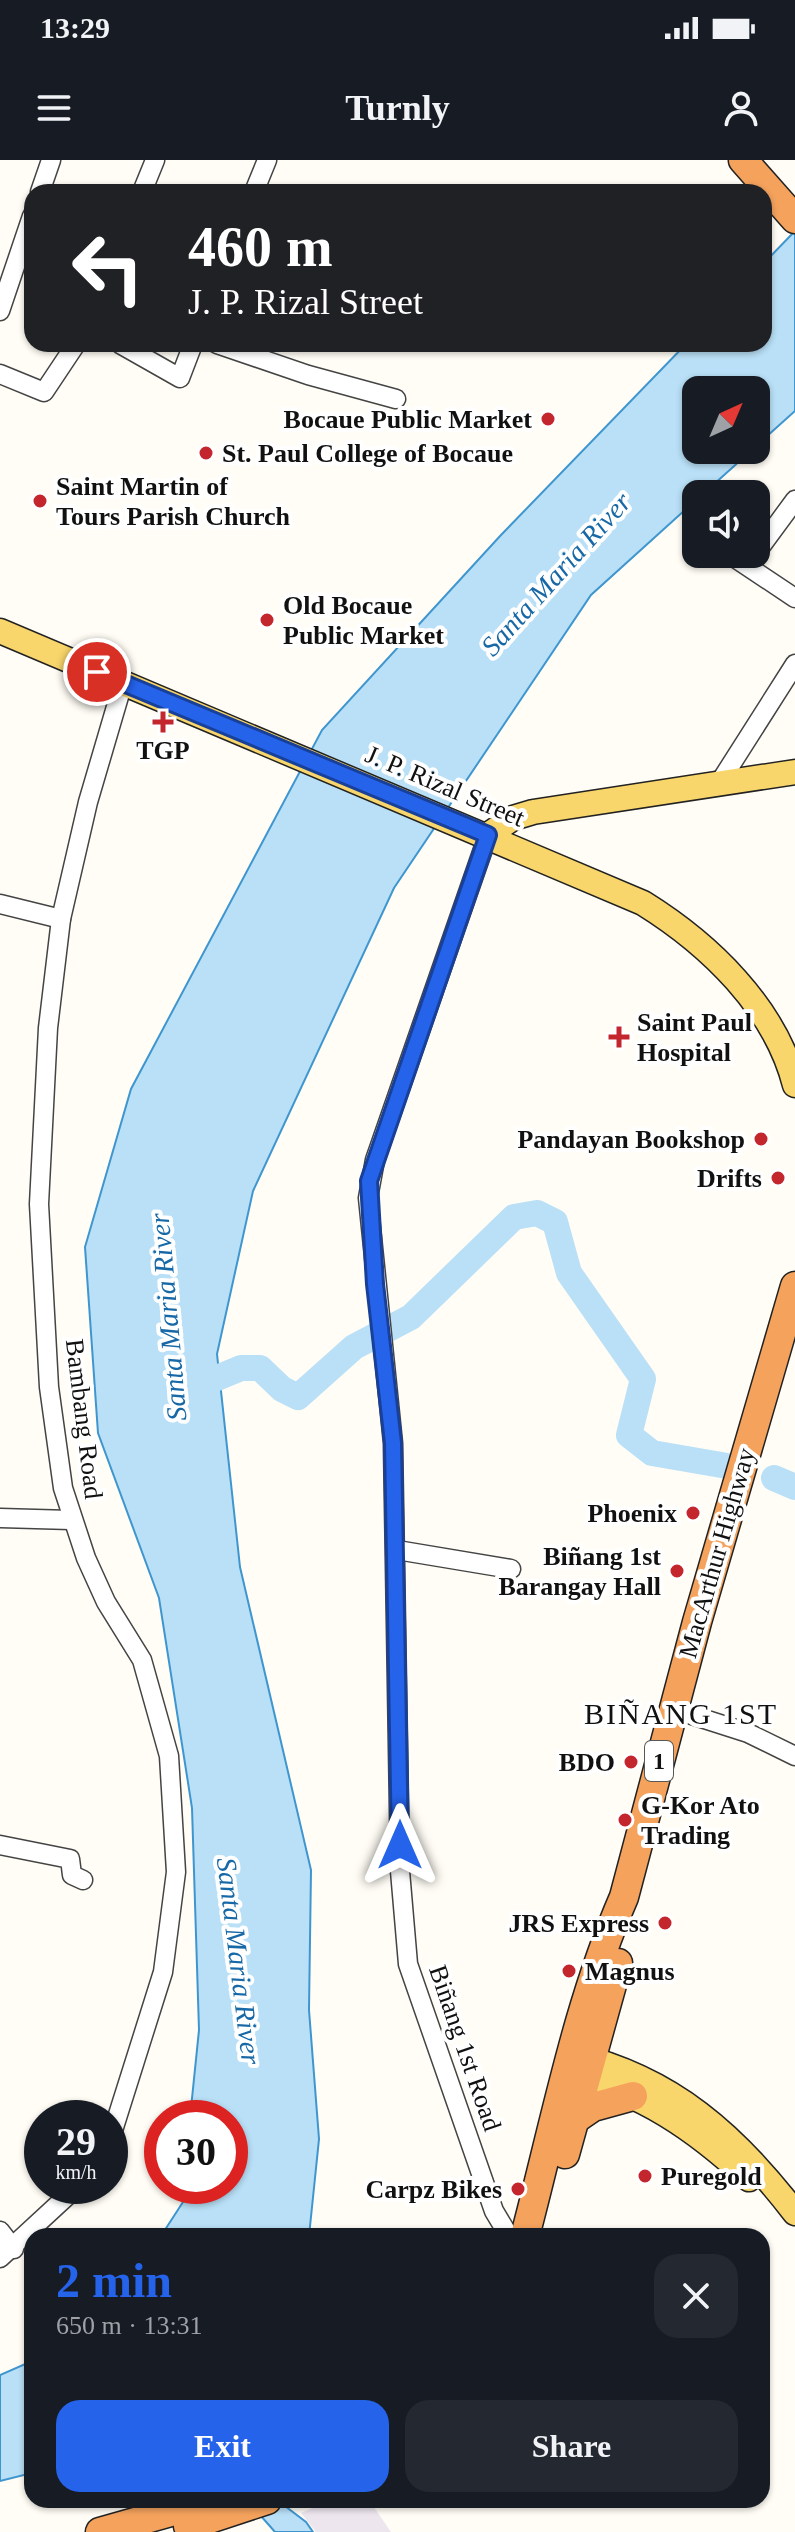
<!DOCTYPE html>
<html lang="en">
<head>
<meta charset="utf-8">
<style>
  :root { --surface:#171b24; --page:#242831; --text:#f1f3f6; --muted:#9ea1a6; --accent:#2563eb }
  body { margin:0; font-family:Georgia,serif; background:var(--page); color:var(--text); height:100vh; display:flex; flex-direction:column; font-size:30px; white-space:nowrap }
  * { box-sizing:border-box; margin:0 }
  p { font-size:26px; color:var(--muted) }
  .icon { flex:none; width:44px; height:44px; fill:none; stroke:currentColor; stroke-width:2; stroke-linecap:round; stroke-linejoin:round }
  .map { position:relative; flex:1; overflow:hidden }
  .side { position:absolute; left:24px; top:2068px; width:746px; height:280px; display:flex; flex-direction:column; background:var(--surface); border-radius:24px; box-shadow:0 2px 6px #0004 }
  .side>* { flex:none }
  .top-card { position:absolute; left:24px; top:24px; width:748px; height:168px; border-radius:24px; box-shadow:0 2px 6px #0004; background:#202124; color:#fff; overflow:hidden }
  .needle { width:52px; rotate:44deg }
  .controls { position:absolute; left:682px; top:216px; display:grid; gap:16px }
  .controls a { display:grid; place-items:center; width:88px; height:88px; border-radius:16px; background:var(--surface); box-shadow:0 2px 6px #0004; font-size:40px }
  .speed { position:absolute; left:24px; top:1940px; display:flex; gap:16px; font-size:40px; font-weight:700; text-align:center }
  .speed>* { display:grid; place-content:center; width:104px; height:104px; border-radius:50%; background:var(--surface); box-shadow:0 2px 6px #0004; line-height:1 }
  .speed small { font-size:20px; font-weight:400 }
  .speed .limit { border:12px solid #d22; background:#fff; color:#111 }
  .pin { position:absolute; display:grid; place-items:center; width:68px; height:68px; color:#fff; margin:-34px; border:4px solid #fff; border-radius:50%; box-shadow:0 2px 8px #0007 }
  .me { position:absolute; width:88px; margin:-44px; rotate:0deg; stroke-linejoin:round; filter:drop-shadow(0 0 6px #0008) }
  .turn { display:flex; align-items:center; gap:28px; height:168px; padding:0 32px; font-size:36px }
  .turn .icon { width:104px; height:104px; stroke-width:2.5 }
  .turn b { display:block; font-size:56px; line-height:68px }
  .round { display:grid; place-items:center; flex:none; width:84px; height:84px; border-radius:24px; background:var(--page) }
  .summary { display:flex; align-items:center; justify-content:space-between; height:136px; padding:0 32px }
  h1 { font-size:48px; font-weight:600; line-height:60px; color:var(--accent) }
  .cta { display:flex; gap:16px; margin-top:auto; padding:16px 32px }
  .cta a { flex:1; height:92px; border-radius:24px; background:var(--accent); color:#fff; font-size:32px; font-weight:600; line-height:92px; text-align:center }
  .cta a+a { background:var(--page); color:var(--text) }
  .status { display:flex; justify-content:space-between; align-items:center; height:56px; padding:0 40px; background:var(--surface); direction:ltr }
  .status svg { height:22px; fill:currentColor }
  header { display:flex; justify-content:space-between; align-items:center; height:104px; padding:0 32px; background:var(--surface); font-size:36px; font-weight:600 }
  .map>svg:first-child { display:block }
  .industrial { fill:#eee6ef }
  .water { fill:#b9e0f7; stroke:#3f96cf; stroke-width:2 }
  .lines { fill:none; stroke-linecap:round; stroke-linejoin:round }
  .river { stroke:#b9e0f7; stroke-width:26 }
  .minor-casing { stroke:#444; stroke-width:21 }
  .major-casing { stroke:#222; stroke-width:27 }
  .highway-casing { stroke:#222; stroke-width:31 }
  .minor { stroke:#fff; stroke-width:18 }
  .major { stroke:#f9d66b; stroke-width:24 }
  .highway { stroke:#f5a25d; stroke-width:28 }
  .route-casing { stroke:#184099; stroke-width:20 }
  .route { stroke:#2563eb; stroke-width:14 }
  .poi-dot { fill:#c4262e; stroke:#fff; stroke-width:3 }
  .labels { text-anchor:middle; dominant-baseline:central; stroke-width:8; stroke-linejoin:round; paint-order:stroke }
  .shield { fill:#fff; stroke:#585858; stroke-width:2 }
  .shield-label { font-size:24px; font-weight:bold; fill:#111 }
  .poi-label { font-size:26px; font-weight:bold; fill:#111; stroke:#fff; text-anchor:end }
  .street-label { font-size:26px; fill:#111; stroke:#fff }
  .water-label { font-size:28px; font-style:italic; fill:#1768a6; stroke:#fff }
  .quarter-label { font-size:30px; letter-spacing:2px; fill:#111; stroke:#fff }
</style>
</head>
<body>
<div class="status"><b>13:29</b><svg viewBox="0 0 49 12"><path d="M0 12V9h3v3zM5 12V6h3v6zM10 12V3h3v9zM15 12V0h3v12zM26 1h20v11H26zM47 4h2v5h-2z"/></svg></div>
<header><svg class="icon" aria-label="menu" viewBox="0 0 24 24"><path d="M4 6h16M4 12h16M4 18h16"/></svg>Turnly<svg class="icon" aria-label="person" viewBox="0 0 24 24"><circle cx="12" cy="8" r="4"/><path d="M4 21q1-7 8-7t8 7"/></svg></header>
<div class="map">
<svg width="795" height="2372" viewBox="0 0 795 2372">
  <rect width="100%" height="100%" fill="#fffdf5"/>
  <polygon class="industrial" points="331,2340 369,2340 391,2372 316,2372 301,2353"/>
  <g class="water">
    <polygon points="795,71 795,251 756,286 756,230 696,230 696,290 752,290 703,334 696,334 696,340 591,435 394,728 253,1031 217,1194 240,1407 311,1710 309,1850 319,1979 309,2076 161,2076 183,2042 184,2026 230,2026 230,1958 190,1958 199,1870 192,1648 159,1438 98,1273 85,1087 131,929 322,570 501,375 686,184 764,184 764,103"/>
    <polygon points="32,2201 32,2313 0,2321 0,2215"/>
    <polygon points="277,2340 306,2362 313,2372 275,2372 253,2347"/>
  </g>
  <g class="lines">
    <g class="river">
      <polyline points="188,1230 241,1208 260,1208 282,1229 298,1237 354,1187 411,1157 514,1057 537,1053 555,1062 569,1113 643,1219 629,1275 652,1293 733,1307"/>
      <polyline points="774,1318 795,1327"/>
    </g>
    <defs>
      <g id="minor">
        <polyline points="40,32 51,0"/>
        <polyline points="142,32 155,0"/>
        <polyline points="254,32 267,0"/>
        <polyline points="0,151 32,56"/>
        <polyline points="120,184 180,218 193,184"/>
        <polyline points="217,184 308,215 396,239"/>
        <polyline points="0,214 44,232 76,184"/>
        <polyline points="756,393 795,340"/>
        <polyline points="729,394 795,438"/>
        <polyline points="718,625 795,504"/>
        <polyline points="488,675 375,1000 368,1038 393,1283 400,1711 408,1804 494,2051 509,2076"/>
        <polyline points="0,744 61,759"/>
        <polyline points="0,1358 71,1360"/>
        <polyline points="397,1390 511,1409"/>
        <polyline points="673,1549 748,1573 795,1596"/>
        <polyline points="0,1685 70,1699 72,1715 83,1720"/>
        <polyline points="110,1980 163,1812 176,1712 169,1596 142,1500 106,1442 86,1398 63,1328 49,1227 39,1044 48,868 61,759 88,642 123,523"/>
        <polyline points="0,2071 14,2089"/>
        <polyline points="0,2098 78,2026"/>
      </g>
      <g id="major">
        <path d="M 0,471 L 643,743 C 709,784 775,847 795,925"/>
        <polyline points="488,675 513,658 533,652 795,612"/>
        <path d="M 574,1895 C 672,1918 736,1976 795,2053"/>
        <path d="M 569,1914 C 642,1933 694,1968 749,2019"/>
      </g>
      <g id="highway">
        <polyline points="743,0 795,59"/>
        <polyline points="574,1960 593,1947 633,1936"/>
        <polyline points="565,1994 618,1803"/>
        <path d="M 525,2076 C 555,1963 577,1845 624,1737 L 697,1462 L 795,1126"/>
        <polyline points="188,2366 267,2340"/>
        <polyline points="100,2372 213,2340"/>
      </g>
    </defs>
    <use href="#minor" class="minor-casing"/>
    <use href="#major" class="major-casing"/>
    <use href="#highway" class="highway-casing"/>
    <use href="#minor" class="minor"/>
    <use href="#major" class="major"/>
    <use href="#highway" class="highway"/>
  </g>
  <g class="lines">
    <defs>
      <polyline id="route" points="97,512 488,675 369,1021 375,1124 393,1283 400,1685"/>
    </defs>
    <use href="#route" class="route-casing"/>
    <use href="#route" class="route"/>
  </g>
  <g class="poi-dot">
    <circle cx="548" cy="259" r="8"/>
    <circle cx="206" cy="293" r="8"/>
    <circle cx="40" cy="341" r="8"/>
    <circle cx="267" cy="460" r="8"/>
    <path d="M159 550h8v8h8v8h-8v8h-8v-8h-8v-8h8z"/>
    <path d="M615 865h8v8h8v8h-8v8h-8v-8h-8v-8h8z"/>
    <circle cx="761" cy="979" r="8"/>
    <circle cx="778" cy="1018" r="8"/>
    <circle cx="693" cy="1353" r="8"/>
    <circle cx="677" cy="1411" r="8"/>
    <circle cx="631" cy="1602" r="8"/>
    <circle cx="625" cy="1660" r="8"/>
    <circle cx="665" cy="1763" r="8"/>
    <circle cx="569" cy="1811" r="8"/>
    <circle cx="645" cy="2016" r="8"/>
    <circle cx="518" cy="2029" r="8"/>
  </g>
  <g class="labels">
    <rect class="shield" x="645" y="1581" width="28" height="40" rx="6"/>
    <g class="shield-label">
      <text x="659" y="1601">1</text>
    </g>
    <g class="poi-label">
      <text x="532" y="259">Bocaue Public Market</text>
      <text x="222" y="293" text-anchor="start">St. Paul College of Bocaue</text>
      <text x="56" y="326" text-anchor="start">Saint Martin of<tspan x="56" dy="30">Tours Parish Church</tspan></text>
      <text x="283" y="445" text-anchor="start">Old Bocaue<tspan x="283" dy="30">Public Market</tspan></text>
      <text x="163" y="590" text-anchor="middle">TGP</text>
      <text x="637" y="862" text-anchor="start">Saint Paul<tspan x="637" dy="30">Hospital</tspan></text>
      <text x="745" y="979">Pandayan Bookshop</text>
      <text x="762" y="1018">Drifts</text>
      <text x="677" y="1353">Phoenix</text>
      <text x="661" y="1396">Biñang 1st<tspan x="661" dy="30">Barangay Hall</tspan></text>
      <text x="615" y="1602">BDO</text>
      <text x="641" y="1645" text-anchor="start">G-Kor Ato<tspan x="641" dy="30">Trading</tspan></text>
      <text x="649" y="1763">JRS Express</text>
      <text x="585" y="1811" text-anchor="start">Magnus</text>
      <text x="661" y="2016" text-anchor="start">Puregold</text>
      <text x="502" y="2029">Carpz Bikes</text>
    </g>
    <g class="street-label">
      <text transform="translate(445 626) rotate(23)">J. P. Rizal Street</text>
      <text transform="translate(84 1259) rotate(83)">Bambang Road</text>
      <text transform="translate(717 1393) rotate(-74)">MacArthur Highway</text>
      <text transform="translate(465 1888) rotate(71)">Biñang 1st Road</text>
    </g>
    <g class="water-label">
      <text transform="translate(556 414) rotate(-48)">Santa Maria River</text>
      <text transform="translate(168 1157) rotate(-95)">Santa Maria River</text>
      <text transform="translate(239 1801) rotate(83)">Santa Maria River</text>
    </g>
    <g class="quarter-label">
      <text x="681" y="1553">BIÑANG 1ST</text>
    </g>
  </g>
</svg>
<div class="controls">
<a><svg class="needle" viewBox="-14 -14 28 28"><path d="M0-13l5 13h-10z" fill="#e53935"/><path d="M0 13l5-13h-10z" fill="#9ea1a6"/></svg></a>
<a><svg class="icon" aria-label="sound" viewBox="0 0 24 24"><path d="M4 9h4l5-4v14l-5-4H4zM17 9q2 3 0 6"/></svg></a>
</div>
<div class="speed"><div>29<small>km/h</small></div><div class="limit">30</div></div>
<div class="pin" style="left:97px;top:512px;background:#d93025"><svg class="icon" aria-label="arrive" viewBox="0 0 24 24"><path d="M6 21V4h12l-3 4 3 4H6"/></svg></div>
<svg class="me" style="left:400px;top:1685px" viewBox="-20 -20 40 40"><path d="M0-17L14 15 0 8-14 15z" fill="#2563eb" stroke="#fff" stroke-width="4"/></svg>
<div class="top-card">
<div class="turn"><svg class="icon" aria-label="left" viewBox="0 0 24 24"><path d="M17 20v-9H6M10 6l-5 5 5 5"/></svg><div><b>460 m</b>J. P. Rizal Street</div></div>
</div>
<section class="side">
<div class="summary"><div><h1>2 min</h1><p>650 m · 13:31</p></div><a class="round"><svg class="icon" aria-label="close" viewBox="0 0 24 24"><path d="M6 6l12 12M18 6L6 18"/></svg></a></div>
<div class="cta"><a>Exit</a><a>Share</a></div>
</section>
</div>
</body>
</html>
